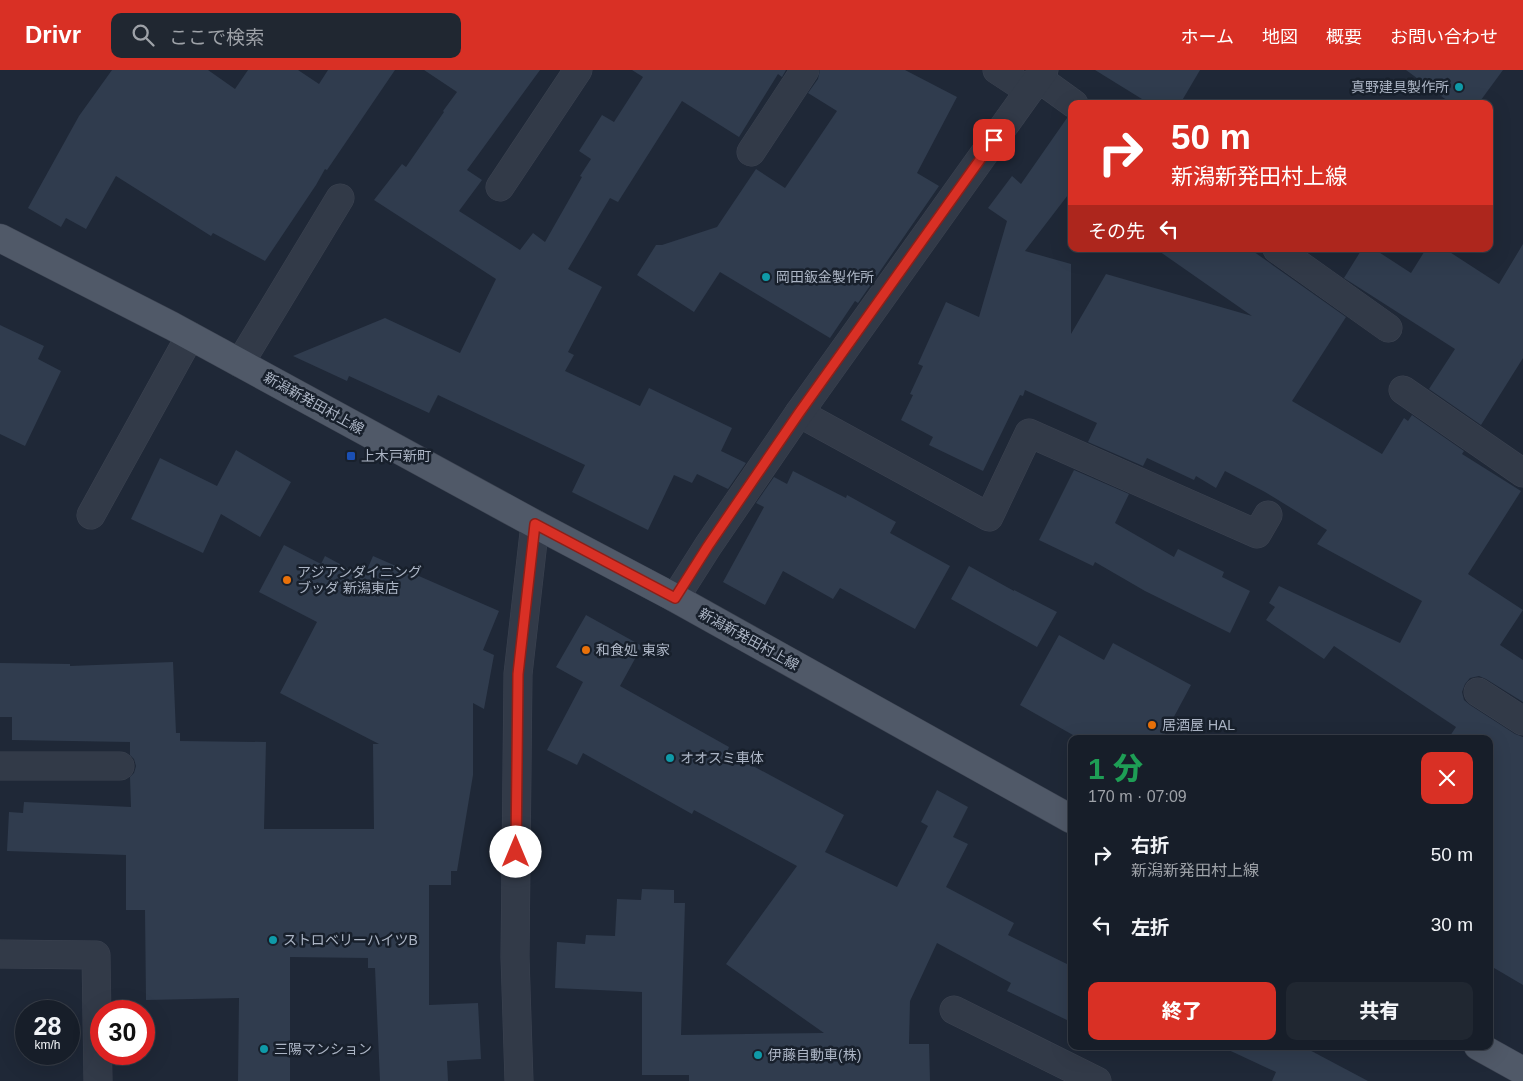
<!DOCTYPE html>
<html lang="ja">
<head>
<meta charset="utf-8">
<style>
  :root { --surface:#171e29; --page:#202731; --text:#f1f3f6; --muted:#9ea2a8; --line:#363c46; --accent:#d93025 }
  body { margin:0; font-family:Helvetica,"Noto Sans JP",sans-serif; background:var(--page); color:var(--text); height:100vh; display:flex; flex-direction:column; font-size:19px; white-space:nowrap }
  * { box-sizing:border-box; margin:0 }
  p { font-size:16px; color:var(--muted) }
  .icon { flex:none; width:28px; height:28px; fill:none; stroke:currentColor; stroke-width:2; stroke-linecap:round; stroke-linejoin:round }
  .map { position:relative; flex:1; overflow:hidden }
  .side { position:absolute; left:1068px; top:665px; width:425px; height:315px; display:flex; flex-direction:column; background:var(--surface); border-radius:10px; box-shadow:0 5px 20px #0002,0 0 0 1px var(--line) }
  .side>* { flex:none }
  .banner { position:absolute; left:1068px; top:30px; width:425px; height:152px; border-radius:10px; box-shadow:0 5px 20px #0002,0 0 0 1px var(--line); background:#d93025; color:#fff; overflow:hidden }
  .speed { position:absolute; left:15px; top:930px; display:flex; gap:10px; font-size:25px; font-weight:700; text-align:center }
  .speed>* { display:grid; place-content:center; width:65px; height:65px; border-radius:50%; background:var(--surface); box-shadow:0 5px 20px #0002,0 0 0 1px var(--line); line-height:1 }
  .speed small { font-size:12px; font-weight:400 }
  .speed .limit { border:8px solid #d22; background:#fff; color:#111 }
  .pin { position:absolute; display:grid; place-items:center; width:42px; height:42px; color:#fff; margin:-21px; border-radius:10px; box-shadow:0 2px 8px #0006 }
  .me { position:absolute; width:55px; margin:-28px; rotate:0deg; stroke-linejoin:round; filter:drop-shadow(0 0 4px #0008) }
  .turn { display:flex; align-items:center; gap:18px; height:105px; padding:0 20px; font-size:22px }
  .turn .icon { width:65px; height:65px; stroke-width:2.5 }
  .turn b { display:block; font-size:35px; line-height:42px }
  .then { display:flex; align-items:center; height:48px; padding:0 20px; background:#0003; gap:10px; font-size:19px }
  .round { display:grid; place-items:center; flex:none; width:52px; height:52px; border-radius:10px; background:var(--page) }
  .summary { display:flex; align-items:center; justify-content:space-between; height:85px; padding:0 20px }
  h1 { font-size:30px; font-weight:800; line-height:38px; color:#1e9e55 }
  .cta { display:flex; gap:10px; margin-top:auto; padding:10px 20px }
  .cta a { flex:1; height:58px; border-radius:10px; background:var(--accent); color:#fff; font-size:20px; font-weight:800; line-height:58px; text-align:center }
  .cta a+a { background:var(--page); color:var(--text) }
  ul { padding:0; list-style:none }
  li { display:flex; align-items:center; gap:15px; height:70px; padding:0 20px }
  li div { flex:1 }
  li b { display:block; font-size:19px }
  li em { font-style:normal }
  header { display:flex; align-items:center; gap:30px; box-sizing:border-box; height:70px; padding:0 25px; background:var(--accent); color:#fff }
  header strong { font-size:24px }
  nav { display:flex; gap:28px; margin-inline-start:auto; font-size:18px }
  .search { width:350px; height:45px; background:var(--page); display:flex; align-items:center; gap:12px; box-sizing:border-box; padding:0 18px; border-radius:10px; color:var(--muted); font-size:19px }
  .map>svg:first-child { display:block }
  .building { fill:#303c4e }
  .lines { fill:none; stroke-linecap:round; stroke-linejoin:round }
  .minor-casing { stroke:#3c4351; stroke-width:29 }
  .major-casing { stroke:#3c4351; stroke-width:29 }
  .minor { stroke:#323a48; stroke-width:28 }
  .major { stroke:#505968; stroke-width:28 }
  .route-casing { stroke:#8d1f18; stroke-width:12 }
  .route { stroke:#d93025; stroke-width:9 }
  .culture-dot { fill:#0f9aa8; stroke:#18202c; stroke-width:2 }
  .transit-dot { fill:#1a4fb4; stroke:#18202c; stroke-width:2 }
  .food-dot { fill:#e8710a; stroke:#18202c; stroke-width:2 }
  .labels { text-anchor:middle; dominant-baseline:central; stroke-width:5; stroke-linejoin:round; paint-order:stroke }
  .poi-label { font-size:14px; fill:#acb5c5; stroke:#18202c; text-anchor:start }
  .street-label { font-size:14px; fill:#acb5c5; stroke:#18202c }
</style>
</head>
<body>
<header>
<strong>Drivr</strong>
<div class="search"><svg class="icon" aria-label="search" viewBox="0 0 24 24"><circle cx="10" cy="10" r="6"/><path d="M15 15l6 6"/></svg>ここで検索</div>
<nav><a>ホーム</a><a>地図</a><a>概要</a><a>お問い合わせ</a></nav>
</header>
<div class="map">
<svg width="1523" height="1011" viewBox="0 0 1523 1011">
  <rect width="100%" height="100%" fill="#1f2837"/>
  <g class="building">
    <polygon points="112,0 208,0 235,19 248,0 298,0 319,14 328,0 395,0 327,100 325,99 316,115 265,191 213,163 211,166 116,106 86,159 66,148 61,157 28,138 79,46"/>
    <polygon points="424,0 540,0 467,100 482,110 459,141 520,180 533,163 545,172 582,107 580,106 591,89 579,81 602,45 614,52 643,7 632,0 786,0 782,7 778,4 739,67 682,31 618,132 610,128 568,199 602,217 568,282 574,285 565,301 640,336 649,318 732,358 721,381 746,393 728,419 697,404 692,413 674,405 648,460 572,422 585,395 438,325 429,343 349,306 347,311 293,286 385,248 460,283 496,209 374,130 402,94 406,97 444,42 443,41 457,22"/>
    <polygon points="820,0 905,0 957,27 917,103 939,116 858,233 855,231 830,268 720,202 694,242 637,205 656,175 662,175 717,157 756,99 785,118 837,41 808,23 818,9"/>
    <polygon points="1095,0 1200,0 1180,34 1150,34"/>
    <polygon points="1406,0 1503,0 1478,34 1452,34"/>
    <polygon points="1067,48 1071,49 1071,121 1025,181 1071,194 1071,264 1106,204 1252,246 1156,179 1250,179 1346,247 1292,331 1382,384 1404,348 1408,351 1412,345 1464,381 1462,384 1521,421 1468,504 1523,540 1500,575 1523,590 1523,632 1486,609 1479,606 1470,608 1465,614 1462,622 1464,630 1470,635 1515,664 1523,667 1523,915 1489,895 1489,669 1448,669 1456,657 1334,576 1324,589 1266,550 1275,537 1269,533 1279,516 1400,573 1422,531 1317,474 1327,460 1265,422 1225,401 1216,418 1196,406 1194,410 1147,388 1143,396 1088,372 1097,353 1025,320 1023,326 1020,325 983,401 929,375 933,367 901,350 913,325 910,324 923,296 918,294 946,232 979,247 1007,151 988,138 1012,106 1021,114"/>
    <polygon points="1523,174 1523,288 1481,355 1429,319 1455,279 1344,208 1362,179 1374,179 1411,203 1426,179 1445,179 1499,214"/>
    <polygon points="0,255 44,276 38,289 61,301 25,376 0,364"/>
    <polygon points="236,380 291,412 260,467 221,444 203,483 131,449 160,388 217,416"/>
    <polygon points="1074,400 1129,424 1115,453 1174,487 1178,479 1224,502 1222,507 1250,521 1230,563 1145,521 1095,492 1093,496 1039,470"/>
    <polygon points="793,401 846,428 847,425 896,452 890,463 950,496 915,559 840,518 833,529 783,501 765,535 723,512 764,437 756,433 774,407 787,414"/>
    <polygon points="284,475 321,494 325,486 364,507 373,486 499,541 483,580 494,585 484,639 473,633 473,705 457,801 451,801 451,815 429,815 429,935 478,933 481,989 447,991 448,1011 380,1011 375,898 368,898 368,888 290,887 290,1011 238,1011 239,928 146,930 145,840 126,840 126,785 7,781 9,742 23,743 24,732 131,737 130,707 134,703 136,696 134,689 130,685 130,672 12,670 12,647 0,647 0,593 70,594 70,596 173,592 176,663 180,663 180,671 266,672 264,759 374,759 373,674 379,674 280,623 317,552 259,522"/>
    <polygon points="969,496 1014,521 1014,520 1057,542 1037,577 951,529"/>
    <polygon points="586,545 642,576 620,616 729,677 727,682 844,745 825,782 897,817 928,756 921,752 937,720 968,737 953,767 968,774 946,817 1014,853 1008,865 1071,896 1071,952 1007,921 1011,913 937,873 910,931 909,974 929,974 930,1011 689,1011 689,1005 642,1005 642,922 555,918 557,872 585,874 586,865 615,866 617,829 641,830 642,819 674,820 674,833 685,833 681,965 824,963 726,894 797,796 694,740 692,744 583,683 577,695 547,680 583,612 556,597"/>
    <polygon points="1059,565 1104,590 1113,573 1191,615 1162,669 1080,669 1020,635"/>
    <polygon points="1220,976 1302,976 1368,1011 1272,1011 1276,1002"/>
  </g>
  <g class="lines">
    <defs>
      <g id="minor">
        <polyline points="997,0 1029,21"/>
        <polyline points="1038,8 1074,34"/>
        <polyline points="751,82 805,0"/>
        <polyline points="500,117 578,0"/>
        <polyline points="1277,179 1388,258"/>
        <polyline points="240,293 340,128"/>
        <polyline points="1403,320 1523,403"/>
        <polyline points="799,343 989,447 1029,363 1257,464 1268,445"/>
        <polyline points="91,445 190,266"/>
        <polyline points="675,528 708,476 799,343 1044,0"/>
        <polyline points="1478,622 1523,651"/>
        <polyline points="0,696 120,696"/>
        <polyline points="0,884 96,885 98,1011"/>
        <polyline points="954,940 1097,1011"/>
        <polyline points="519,1011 515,887 518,604 535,454"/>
      </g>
      <g id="major">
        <polyline points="0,168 172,256 535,454 675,528 1071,749"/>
        <polyline points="1478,976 1523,1001"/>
      </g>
    </defs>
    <use href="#minor" class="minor-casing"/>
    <use href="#major" class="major-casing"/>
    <use href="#minor" class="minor"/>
    <use href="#major" class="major"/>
  </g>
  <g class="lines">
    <defs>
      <polyline id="route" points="516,782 518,604 535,454 675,528 708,476 799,343 994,70"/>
    </defs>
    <use href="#route" class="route-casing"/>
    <use href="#route" class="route"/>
  </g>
  <g class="culture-dot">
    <circle cx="1459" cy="17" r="5"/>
    <circle cx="766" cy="207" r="5"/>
    <circle cx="670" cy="688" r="5"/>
    <circle cx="273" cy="870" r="5"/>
    <circle cx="264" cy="979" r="5"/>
    <circle cx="758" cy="985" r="5"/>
  </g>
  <rect class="transit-dot" x="346" y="381" width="10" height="10" rx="2.5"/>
  <g class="food-dot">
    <circle cx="287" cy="510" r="5"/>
    <circle cx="586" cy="580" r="5"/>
    <circle cx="1152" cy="655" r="5"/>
  </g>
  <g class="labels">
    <g class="poi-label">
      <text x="1449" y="17" text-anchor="end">真野建具製作所</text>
      <text x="776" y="207">岡田鈑金製作所</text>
      <text x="361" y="386">上木戸新町</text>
      <text x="297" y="502">アジアンダイニング<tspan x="297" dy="16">ブッダ 新潟東店</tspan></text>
      <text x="596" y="580">和食処 東家</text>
      <text x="1162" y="655">居酒屋 HAL</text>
      <text x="680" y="688">オオスミ車体</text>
      <text x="283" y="870">ストロベリーハイツB</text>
      <text x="274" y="979">三陽マンション</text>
      <text x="768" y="985">伊藤自動車(株)</text>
    </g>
    <g class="street-label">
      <text transform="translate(314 333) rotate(29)">新潟新発田村上線</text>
      <text transform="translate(749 569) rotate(29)">新潟新発田村上線</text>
    </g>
  </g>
</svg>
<div class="speed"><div>28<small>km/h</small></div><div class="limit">30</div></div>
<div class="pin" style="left:994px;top:70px;background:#d93025"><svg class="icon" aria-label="arrive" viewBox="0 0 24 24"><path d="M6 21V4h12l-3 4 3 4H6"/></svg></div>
<svg class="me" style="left:516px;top:782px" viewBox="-20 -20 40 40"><circle r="19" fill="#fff"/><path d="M0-13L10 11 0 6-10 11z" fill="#d93025"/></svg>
<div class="banner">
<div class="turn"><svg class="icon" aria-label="right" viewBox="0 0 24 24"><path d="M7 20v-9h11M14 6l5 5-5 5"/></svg><div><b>50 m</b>新潟新発田村上線</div></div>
<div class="then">その先<svg class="icon" aria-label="left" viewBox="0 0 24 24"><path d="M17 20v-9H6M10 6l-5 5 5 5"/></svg></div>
</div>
<section class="side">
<div class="summary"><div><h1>1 分</h1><p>170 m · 07:09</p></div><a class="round" style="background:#d93025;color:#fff"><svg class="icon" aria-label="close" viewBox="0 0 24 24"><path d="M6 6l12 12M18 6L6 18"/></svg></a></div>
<ul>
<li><svg class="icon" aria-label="right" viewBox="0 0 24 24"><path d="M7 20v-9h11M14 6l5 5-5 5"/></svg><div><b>右折</b><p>新潟新発田村上線</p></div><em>50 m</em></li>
<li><svg class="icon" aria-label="left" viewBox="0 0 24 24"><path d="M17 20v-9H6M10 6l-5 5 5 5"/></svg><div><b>左折</b></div><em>30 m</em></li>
</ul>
<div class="cta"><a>終了</a><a>共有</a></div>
</section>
</div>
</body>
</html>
